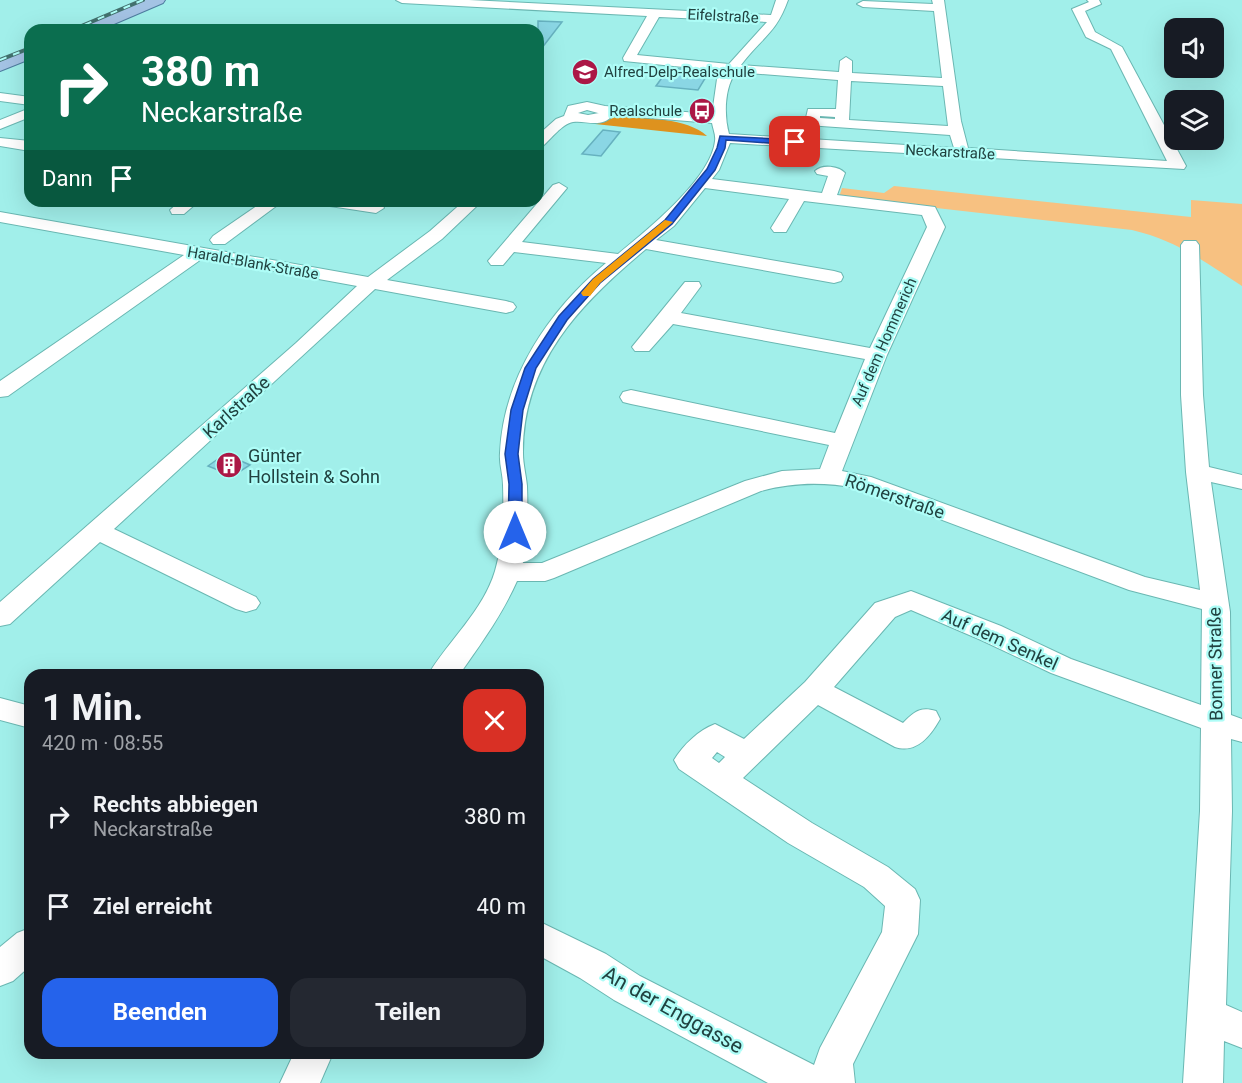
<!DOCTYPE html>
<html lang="de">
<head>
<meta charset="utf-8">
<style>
  :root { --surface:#171b24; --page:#242831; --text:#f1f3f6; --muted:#9ea1a6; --accent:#2563eb }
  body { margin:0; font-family:Roboto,sans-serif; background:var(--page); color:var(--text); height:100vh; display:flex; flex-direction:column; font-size:22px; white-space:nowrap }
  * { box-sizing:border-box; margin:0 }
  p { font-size:20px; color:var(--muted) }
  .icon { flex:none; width:33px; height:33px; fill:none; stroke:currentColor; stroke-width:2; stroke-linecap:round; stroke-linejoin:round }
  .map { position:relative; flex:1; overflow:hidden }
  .details { position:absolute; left:24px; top:669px; width:520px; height:390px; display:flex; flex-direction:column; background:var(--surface); border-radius:18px; box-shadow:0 6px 24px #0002 }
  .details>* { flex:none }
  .guide { position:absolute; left:24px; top:24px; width:520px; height:183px; border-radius:18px; box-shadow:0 6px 24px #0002; background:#0b6e4f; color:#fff; overflow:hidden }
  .buttons { position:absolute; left:1164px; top:18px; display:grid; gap:12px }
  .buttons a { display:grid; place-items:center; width:60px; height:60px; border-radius:12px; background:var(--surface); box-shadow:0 6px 24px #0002; font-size:30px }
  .pin { position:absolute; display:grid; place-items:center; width:51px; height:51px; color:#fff; margin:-26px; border-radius:12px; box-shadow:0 3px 9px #0006 }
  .me { position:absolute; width:66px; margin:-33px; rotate:0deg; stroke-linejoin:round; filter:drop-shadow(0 0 4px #0008) }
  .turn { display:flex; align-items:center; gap:21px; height:126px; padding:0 18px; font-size:27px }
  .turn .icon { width:78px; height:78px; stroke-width:2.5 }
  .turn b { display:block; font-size:42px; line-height:51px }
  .then { display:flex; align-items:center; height:57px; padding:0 18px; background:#0003; gap:12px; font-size:22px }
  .round { display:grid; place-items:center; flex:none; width:63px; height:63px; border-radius:18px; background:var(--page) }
  .head { display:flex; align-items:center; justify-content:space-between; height:102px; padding:0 18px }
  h1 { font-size:36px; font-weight:700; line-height:45px }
  .button { display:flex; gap:12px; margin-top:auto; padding:12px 18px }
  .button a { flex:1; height:69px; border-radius:18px; background:var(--accent); color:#fff; font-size:24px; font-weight:700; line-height:69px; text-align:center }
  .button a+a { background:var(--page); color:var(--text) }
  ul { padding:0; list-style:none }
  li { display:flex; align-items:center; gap:18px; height:90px; padding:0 18px }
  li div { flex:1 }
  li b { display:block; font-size:22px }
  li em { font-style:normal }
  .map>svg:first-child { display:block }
  .green { fill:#f7c181 }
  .forest { fill:#de921e }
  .building { fill:#8ad6e4; stroke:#66b1bf; stroke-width:1.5 }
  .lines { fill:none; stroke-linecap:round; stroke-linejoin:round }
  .minor-casing { stroke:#6ab7b2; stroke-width:2 }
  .major-casing { stroke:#4e7c9f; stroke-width:2 }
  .minor { fill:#fff; fill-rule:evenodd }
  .major { fill:#a4c3e4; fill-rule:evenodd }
  .rail-casing { stroke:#43716e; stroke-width:4 }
  .rail { stroke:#aefdf7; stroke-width:2; stroke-dasharray:7; stroke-linecap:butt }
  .route { fill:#2563eb; stroke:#184099; stroke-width:1.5 }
  .slow { fill:#f59e0b }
  .labels { text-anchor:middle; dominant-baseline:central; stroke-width:4.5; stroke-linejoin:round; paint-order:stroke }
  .far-street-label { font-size:15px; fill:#214240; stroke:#aefdf7 }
  .far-poi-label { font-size:15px; fill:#214240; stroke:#aefdf7; text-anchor:start }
  .street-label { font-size:18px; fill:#214240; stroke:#aefdf7 }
  .poi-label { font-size:18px; fill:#214240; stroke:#aefdf7; text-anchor:start }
  .near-street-label { font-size:21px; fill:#214240; stroke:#aefdf7 }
</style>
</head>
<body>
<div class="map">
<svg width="1242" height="1083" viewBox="0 0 1242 1083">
  <rect width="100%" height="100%" fill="#a1efea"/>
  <path class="green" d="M 894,186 L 1191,217 L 1191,200 L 1242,204 L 1242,286 C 1203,261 1178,241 1132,230 L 839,197 L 842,188 L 884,193 Z"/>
  <path class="forest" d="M 619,116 C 644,118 688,118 707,136 L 595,124 Z"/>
  <g class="building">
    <polygon points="538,21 562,22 538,53"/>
    <polygon points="669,68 709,72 698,90 656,86"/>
    <polygon points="603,130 620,132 601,156 582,154"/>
    <polygon points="225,454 250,465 233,476 208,466"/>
  </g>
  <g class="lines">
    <defs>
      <g id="minor">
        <path d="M 396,0 L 469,0 L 771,15 L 776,0 L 788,0 C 776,34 761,38 741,65 L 839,72 L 840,61 L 846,57 L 852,61 L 852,73 L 942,78 L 934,11 L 863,7 L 857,4 L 863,1 L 933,4 L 932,0 L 944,0 L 961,121 L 968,148 L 1167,161 L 1111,49 L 1086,37 L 1072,9 L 1089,2 L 1087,0 L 1099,0 L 1101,4 L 1085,11 L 1095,32 L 1122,47 L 1186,166 L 1184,169 L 730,143 L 719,170 L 712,179 L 822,193 L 828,176 L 817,174 L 815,171 C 822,164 839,166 845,173 L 837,195 L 935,207 L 945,227 L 887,355 L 842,471 L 871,477 L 1145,577 L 1200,590 L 1186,472 L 1181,395 L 1181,245 L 1184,241 L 1196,241 L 1199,245 L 1203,395 L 1209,467 L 1242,475 L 1242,489 L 1211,482 L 1230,612 L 1231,715 L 1242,719 L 1242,742 L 1231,739 L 1232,811 L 1226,1005 L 1242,1012 L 1242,1048 L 1224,1041 L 1223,1083 L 1183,1083 L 1200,811 L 1201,728 L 1051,673 L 981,640 L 911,610 L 895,617 L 834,687 L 903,723 C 914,712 920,706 936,711 L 940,719 C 930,737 916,754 895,747 L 818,705 L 743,778 L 812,823 L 888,867 L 915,889 L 920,900 L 918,934 L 853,1064 L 855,1083 L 768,1083 L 614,1000 L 580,978 L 538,955 L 538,921 L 606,954 L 640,976 L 814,1065 L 820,1048 L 882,932 L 885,906 L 864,887 L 788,843 L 679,769 L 674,760 C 683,745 699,730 715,724 L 744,739 L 805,682 L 875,603 L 911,591 L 1001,626 L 1071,659 L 1201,705 L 1202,609 L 1129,590 L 857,488 C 824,482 794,482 761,491 L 554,578 L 545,581 L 517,581 C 502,615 480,645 459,675 L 428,675 C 449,640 483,611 495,571 C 503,544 504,513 503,485 C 503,474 499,464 500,453 C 503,378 549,310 606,263 L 514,252 L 503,265 L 491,265 L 488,261 L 553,185 L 559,183 L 567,188 L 522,242 L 618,254 C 646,231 711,179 715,141 C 716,135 713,129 712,123 L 613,115 C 601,129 586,120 573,122 C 562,124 551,139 543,146 L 538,147 L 538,135 L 556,119 L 564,116 L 568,106 L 587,102 L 605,106 L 712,114 L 717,79 L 723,71 L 624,61 L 623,58 L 647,16 L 402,3 ZM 659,17 L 767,22 L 729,64 L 637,55 ZM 736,72 L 838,80 L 836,109 L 808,109 L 805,122 L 807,125 L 950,135 L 954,148 L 729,134 C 724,116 724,88 736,72 ZM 851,81 L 943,86 L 948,126 L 849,120 ZM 587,110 L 598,113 L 599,113 L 588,115 L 578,113 ZM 820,116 L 835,117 L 835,119 L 820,118 ZM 705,188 L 789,199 L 771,228 L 774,232 L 786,232 L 804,201 L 922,215 L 927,227 L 870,348 L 681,313 L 701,286 L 699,282 L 685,282 L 632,347 L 635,351 L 649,351 L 673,324 L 865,359 L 835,433 L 631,390 L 623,392 L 620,397 L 623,402 L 631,404 L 829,445 L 820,469 L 782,471 L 745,481 L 542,563 L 523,563 C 527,537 528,512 527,486 C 526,475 523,464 523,454 C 522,363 581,303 646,249 L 834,283 L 841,281 L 843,277 L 841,273 L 834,271 L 656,240 L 674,226 ZM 717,752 L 725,757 L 719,763 L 712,758 Z"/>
        <polygon points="0,93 30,97 30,105 0,101"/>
        <polygon points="30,108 30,117 0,129 0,120"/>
        <polygon points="0,138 30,141 30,151 0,146"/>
        <polygon points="180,201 199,201 184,214 172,214 170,210"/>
        <polygon points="264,201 283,201 225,244 213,244 210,240 213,236"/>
        <polygon points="322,201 363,201 382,204 384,208 376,213 330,206"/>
        <polygon points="464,201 482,201 442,239 387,280 506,301 513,303 516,307 513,311 506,313 375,289 114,529 256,597 260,603 256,609 246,612 236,609 100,542 10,624 0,626 0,602 296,343 357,286 203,258 8,396 0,397 0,381 184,255 0,222 0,212 368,277 430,231"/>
        <polygon points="0,698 30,706 30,728 0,720"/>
        <polygon points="30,928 30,966 13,981 0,986 0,947 17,933"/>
        <polygon points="294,1053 333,1053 320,1083 280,1083"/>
      </g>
      <g id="major">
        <polygon points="145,0 165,0 163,3 100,30 79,30 81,27"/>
        <polygon points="30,48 30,59 0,71 0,60"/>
      </g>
    </defs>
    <use href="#minor" class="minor-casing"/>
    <use href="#major" class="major-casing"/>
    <use href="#minor" class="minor"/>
    <use href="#major" class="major"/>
    <defs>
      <g id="rail">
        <polyline points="72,30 143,0"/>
        <polyline points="0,60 30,48"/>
      </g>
    </defs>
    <use href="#rail" class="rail-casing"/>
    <use href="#rail" class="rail"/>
  </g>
  <polygon class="route" points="720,136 795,140 799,142 795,145 726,140 725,148 715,170 672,224 600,283 567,320 536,368 523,410 518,454 522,484 522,532 520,535 510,535 508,532 509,484 505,454 511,410 525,368 559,316 593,279 665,220 707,169 717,148"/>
  <polygon class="slow" points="665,220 673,222 600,283 590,296 583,296 581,293 593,279"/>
  <defs>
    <symbol id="school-disc" viewBox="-11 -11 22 22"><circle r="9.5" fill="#ab1746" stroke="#aefdf7"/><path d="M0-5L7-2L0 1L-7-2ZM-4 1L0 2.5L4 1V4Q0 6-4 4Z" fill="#fff"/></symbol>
    <symbol id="bus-disc" viewBox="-11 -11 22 22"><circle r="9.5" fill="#ab1746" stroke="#aefdf7"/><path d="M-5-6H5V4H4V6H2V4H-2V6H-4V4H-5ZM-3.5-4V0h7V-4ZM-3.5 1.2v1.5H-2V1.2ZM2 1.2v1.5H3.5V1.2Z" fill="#fff"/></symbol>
    <symbol id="building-disc" viewBox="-11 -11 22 22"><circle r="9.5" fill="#ab1746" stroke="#aefdf7"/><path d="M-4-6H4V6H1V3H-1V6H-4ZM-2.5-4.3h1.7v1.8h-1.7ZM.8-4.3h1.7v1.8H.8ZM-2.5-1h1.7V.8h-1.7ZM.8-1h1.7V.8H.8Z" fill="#fff"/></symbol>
  </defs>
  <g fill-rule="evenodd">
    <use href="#school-disc" x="570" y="57" width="30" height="30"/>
    <use href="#bus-disc" x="687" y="96" width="30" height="30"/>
    <use href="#building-disc" x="214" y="450" width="30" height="30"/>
  </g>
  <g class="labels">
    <g class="far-street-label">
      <text transform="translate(723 16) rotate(3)">Eifelstraße</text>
      <text transform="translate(950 152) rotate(3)">Neckarstraße</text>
      <text transform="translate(253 263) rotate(10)">Harald-Blank-Straße</text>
      <text transform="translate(884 342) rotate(-66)">Auf dem Hommerich</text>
    </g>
    <g class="far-poi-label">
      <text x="604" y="72">Alfred-Delp-Realschule</text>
      <text x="682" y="111" text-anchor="end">Realschule</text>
    </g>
    <g class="street-label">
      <text transform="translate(236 407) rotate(-42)">Karlstraße</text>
      <text transform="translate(895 496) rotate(19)">Römerstraße</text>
      <text transform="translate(1000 639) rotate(24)">Auf dem Senkel</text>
      <text transform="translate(1215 664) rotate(-91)">Bonner Straße</text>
    </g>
    <g class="poi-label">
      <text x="248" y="455">Günter<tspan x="248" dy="21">Hollstein &amp; Sohn</tspan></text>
    </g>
    <g class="near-street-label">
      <text transform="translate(673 1010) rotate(29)">An der Enggasse</text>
    </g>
  </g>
</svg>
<div class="buttons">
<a><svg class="icon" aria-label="sound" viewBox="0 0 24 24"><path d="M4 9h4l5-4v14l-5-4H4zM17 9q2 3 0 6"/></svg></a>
<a><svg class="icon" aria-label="layers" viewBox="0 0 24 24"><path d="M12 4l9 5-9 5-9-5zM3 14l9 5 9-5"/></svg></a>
</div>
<div class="pin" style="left:795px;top:142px;background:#d93025"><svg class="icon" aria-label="arrive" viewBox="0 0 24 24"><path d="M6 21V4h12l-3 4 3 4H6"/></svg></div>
<svg class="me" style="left:515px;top:532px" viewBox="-20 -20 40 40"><circle r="19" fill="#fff"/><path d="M0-13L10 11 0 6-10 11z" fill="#2563eb"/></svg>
<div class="guide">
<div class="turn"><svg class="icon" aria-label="right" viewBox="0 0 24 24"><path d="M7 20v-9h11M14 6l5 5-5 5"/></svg><div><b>380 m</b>Neckarstraße</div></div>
<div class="then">Dann<svg class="icon" aria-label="arrive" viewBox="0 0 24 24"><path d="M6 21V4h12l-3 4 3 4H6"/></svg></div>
</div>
<section class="details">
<div class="head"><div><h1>1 Min.</h1><p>420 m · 08:55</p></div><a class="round" style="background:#d93025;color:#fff"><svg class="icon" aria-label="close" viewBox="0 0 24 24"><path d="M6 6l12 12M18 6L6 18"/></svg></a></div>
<ul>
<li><svg class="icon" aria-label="right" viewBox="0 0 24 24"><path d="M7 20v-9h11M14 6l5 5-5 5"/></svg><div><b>Rechts abbiegen</b><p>Neckarstraße</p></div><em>380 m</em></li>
<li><svg class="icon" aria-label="arrive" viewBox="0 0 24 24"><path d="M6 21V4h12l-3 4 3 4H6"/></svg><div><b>Ziel erreicht</b></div><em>40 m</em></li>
</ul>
<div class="button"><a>Beenden</a><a>Teilen</a></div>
</section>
</div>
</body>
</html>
